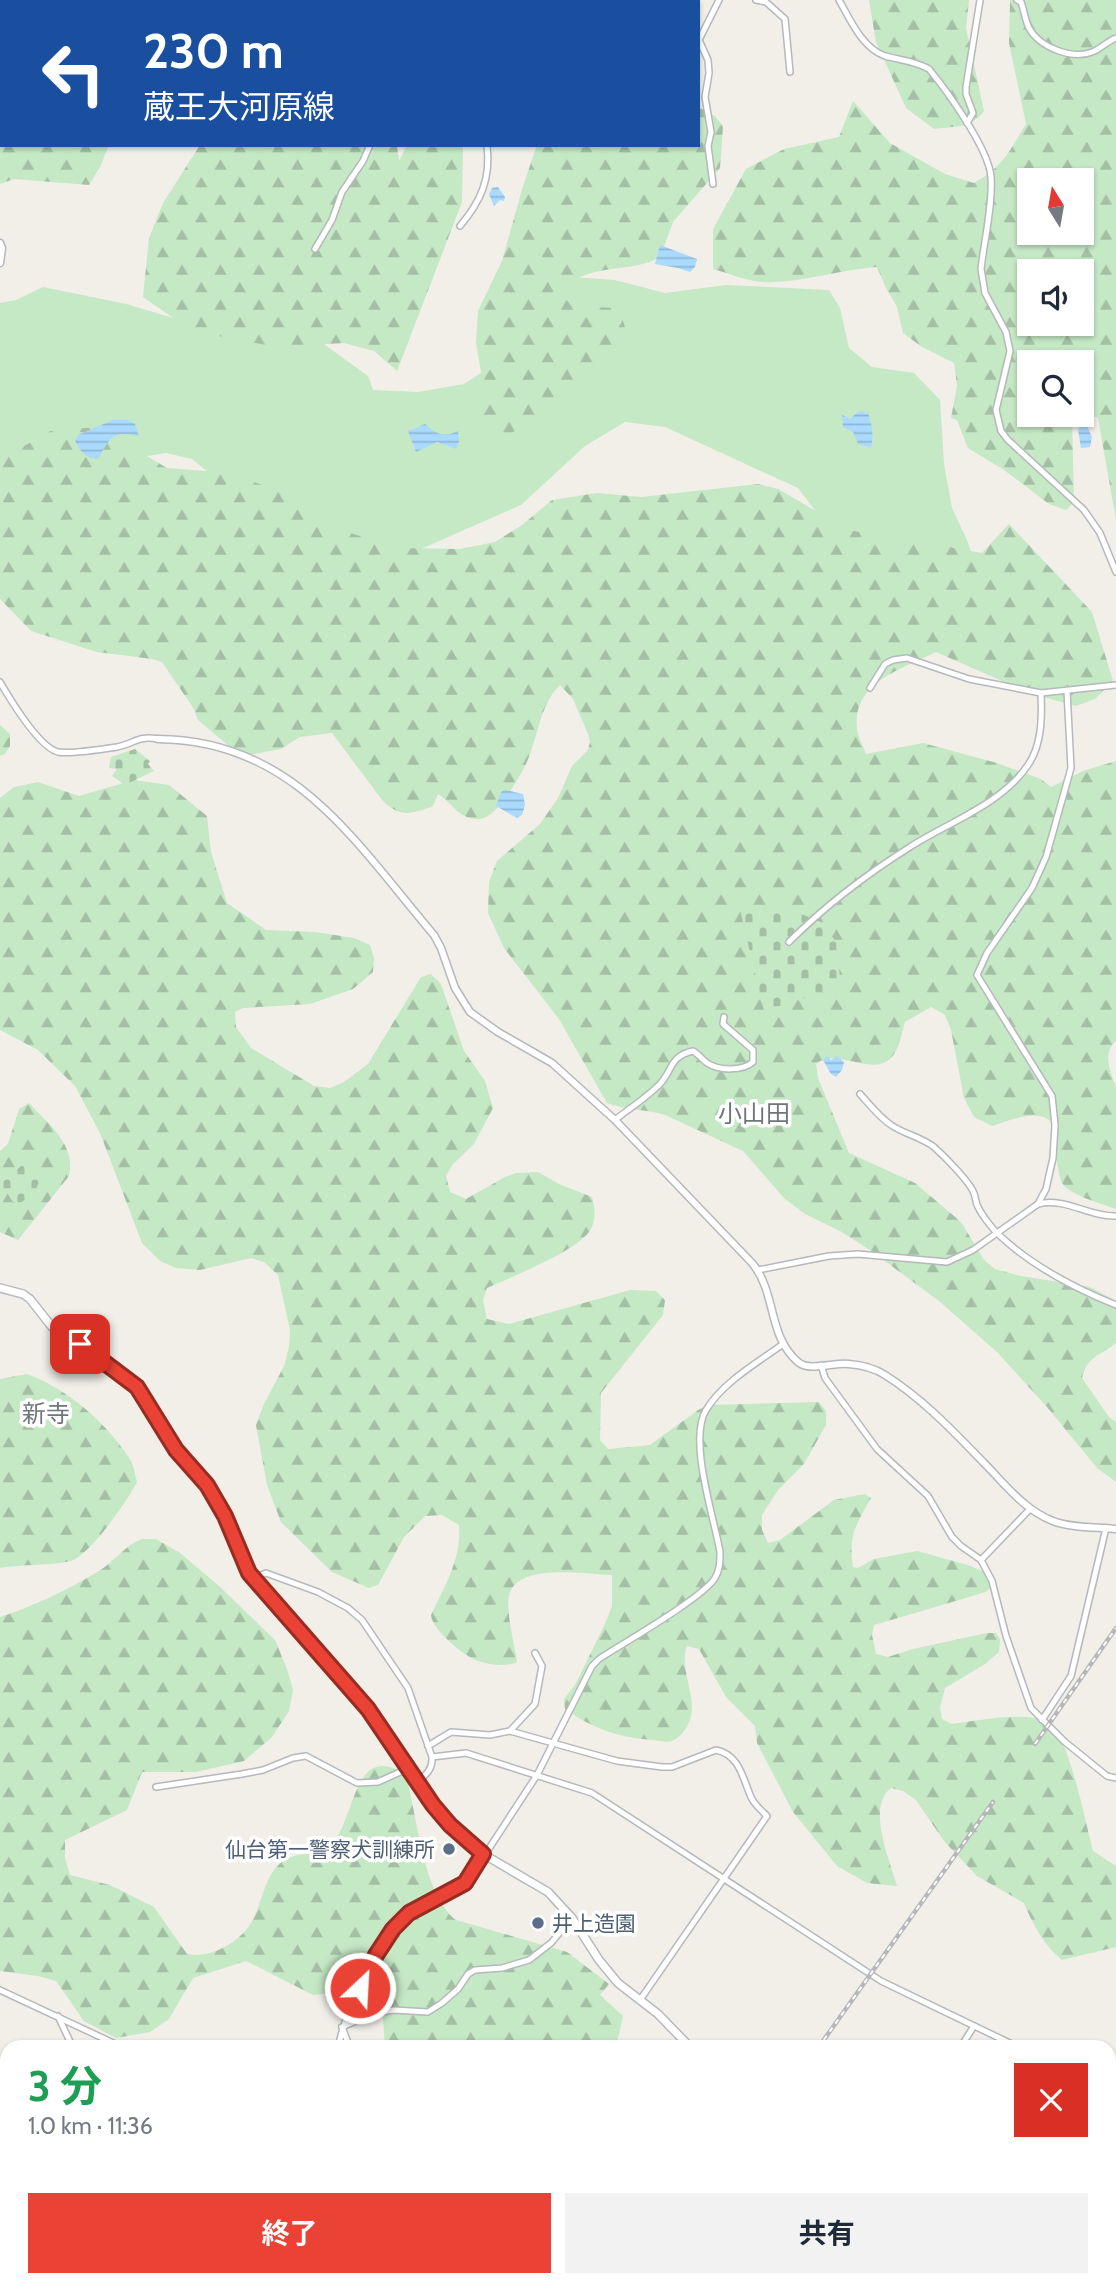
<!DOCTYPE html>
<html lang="ja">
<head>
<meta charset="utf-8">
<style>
  :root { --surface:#fff; --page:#f2f2f3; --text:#1f2937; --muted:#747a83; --accent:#ea4335 }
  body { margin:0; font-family:Cabin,"Noto Sans JP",sans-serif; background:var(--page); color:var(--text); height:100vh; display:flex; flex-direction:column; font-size:26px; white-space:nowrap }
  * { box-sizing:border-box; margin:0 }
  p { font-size:23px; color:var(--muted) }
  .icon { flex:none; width:38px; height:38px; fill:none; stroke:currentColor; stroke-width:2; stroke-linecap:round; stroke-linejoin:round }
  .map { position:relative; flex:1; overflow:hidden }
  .details { position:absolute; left:0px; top:2040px; width:1116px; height:247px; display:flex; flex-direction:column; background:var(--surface); border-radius:21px 21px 0 0; box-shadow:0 2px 5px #0004 }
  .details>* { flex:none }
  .banner { position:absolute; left:0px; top:0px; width:700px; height:147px; box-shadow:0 2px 5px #0004; background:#1a4fa0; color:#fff; overflow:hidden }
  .needle { width:46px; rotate:349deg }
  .fabs { position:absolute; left:1017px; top:168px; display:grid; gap:14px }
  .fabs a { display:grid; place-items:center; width:77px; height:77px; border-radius:0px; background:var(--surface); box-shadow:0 2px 5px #0004; font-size:35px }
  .pin { position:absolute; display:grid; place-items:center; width:60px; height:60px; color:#fff; margin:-30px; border-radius:14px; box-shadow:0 4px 10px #0006 }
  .me { position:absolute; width:77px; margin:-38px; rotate:25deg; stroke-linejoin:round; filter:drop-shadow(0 0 5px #0008) }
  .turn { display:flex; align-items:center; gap:24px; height:147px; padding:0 28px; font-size:32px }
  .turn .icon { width:91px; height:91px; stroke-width:2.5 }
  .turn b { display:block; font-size:49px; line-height:60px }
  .round { display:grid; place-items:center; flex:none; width:74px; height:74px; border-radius:0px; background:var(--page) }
  .head { display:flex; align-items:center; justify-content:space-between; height:119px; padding:0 28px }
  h1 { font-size:42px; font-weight:700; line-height:52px; color:#1e9e55 }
  .primary-button { display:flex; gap:14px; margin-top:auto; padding:14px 28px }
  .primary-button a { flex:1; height:80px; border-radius:0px; background:var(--accent); color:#fff; font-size:28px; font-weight:700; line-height:80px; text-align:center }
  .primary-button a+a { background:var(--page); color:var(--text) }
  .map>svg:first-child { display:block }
  .green { fill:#c5e8c5 }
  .forest { fill:url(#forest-firs); fill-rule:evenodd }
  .cemetery { fill:url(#cemetery-stones) }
  .water { fill:url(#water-rules) }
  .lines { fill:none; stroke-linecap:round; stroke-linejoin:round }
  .minor-casing { stroke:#b5b8bc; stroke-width:8 }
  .tertiary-casing { stroke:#b5b8bc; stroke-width:9 }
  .secondary-casing { stroke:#b6babf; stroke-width:10 }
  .minor { stroke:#fff; stroke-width:5 }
  .tertiary { stroke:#fff; stroke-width:6 }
  .secondary { stroke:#fff; stroke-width:7 }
  .rail-casing { stroke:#b6b7b8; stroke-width:4.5 }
  .rail { stroke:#fff; stroke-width:2; stroke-dasharray:5; stroke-linecap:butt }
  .route-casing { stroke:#982c22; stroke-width:18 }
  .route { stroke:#ea4335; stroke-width:12 }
  .service-dot { fill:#5c6f8a; stroke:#fff; stroke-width:2.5 }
  .labels { text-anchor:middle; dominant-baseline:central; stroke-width:7; stroke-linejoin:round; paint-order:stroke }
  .service-label { font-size:21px; fill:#4e5e75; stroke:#fff; text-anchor:end }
  .quarter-label { font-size:24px; fill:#70757a; stroke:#fff }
</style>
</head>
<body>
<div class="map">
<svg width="1116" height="2287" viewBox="0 0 1116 2287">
  <defs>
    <pattern id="forest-firs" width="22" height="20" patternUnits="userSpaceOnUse" patternTransform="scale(1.75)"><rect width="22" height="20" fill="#c5e8c5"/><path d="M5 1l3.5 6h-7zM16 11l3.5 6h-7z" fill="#a3c0a4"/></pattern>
    <pattern id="cemetery-stones" width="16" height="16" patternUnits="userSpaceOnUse" patternTransform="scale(1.75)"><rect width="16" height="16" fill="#c5e8c5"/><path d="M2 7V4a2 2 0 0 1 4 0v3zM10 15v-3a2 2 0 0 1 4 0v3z" fill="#a3c0a4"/></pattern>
    <pattern id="water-rules" width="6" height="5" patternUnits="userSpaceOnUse" patternTransform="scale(1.75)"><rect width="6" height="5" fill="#aadaff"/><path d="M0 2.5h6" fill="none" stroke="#8eb4d2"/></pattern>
  </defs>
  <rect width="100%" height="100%" fill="#f1efe8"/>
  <polygon class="green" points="543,275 615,280 665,293 726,285 829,290 840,308 849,348 872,367 914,373 940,400 944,464 952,508 967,540 978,572 859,568 798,488 665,427 625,422 585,446 521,505 405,556 235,494 192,459 166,453 84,466 0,488 0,303 16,300 43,287 126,304 197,325 314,337 368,376 373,390 418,392 464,384 503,359"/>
  <g class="forest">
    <polygon points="512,0 673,0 512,2"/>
    <path d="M 869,0 L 969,0 L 966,28 L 984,111 C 971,129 955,126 934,129 L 906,108 L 876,42 Z"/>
    <path d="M 1010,0 L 1116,0 L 1116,520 L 1098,418 L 1082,412 L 1082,362 L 1029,362 L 1029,415 L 1077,415 L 1072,418 L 1074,502 L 1066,510 L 1049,504 L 1004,470 L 968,448 L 957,420 L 951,418 L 957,386 L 954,363 L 922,347 L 903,333 L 897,307 L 885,286 L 877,267 C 839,269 801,284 762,282 C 746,281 728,273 713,269 L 713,229 L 746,169 L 784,149 L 839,137 L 853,101 L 890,143 L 945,174 L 974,183 C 1002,168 1010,151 1026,124 L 1009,43 ZM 1029,180 L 1082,180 L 1082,233 L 1029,233 ZM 1029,271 L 1082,271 L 1082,324 L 1029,324 Z"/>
    <polygon points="0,61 2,61 2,145 109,145 101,165 89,185 14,179 0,184"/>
    <path d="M 698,107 L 715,116 L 723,126 L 720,168 L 673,222 L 660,257 C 631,274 588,262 564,289 L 565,298 L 571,305 L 613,308 C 616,312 622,317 623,321 C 637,355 582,381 561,396 C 544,409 526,423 508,436 L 491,429 L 475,407 L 481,372 L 476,343 L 478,311 L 502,261 L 523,186 L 537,145 L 698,145 Z"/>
    <polygon points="200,145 397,145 399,161 407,145 463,145 462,202 397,371 374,351 344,343 277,347 192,331 143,297 149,238 163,203"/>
    <path d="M 98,427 L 167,468 L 231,473 L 288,495 L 339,529 L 395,548 L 460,549 L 495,542 L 522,525 L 552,500 L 597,493 L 641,497 L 758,484 L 778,489 L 847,529 L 905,544 L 938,541 L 953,548 L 982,553 L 1009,524 L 1092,612 L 1113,681 L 1095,699 L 1076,706 L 1032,694 L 936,652 C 902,669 852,682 857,729 C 858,737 863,746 866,754 L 923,743 L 997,763 L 1041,779 L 1051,787 L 1083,771 L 1116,761 L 1116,1041 C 1102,1052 1110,1072 1116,1087 L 1116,1209 C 1103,1204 1069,1195 1062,1183 C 1060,1180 1059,1172 1058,1168 C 1055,1155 1058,1141 1055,1130 C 1048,1103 1008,1121 992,1126 L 974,1117 L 964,1098 L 951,1030 L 945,1015 L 931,1007 L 905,1022 C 902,1031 900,1046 894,1054 C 876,1081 838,1046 816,1064 L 818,1078 L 849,1153 L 915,1183 L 961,1222 L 984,1260 L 995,1269 L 1021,1276 L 1090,1287 L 1116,1301 L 1116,1343 C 1100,1356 1087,1356 1082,1378 L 1109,1417 L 1116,1422 L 1116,1482 L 1097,1468 L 1047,1407 L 997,1352 L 939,1301 L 870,1250 L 840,1231 L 805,1214 L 784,1198 L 743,1151 L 665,1115 C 646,1109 626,1110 607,1103 L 559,1019 L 504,948 L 488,913 L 489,882 L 497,861 L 540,824 L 558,798 L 572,766 L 588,750 L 590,742 L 588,734 L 573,699 L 560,685 C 539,705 538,739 526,764 C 518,779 496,820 478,819 C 458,819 453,803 438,794 L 433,806 C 412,814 400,818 383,801 L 332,733 L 300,737 L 281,749 L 249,755 L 230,747 L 198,720 L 194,709 L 162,662 L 152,659 L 97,652 L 31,631 L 0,599 L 0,460 L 50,431 Z"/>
    <polygon points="0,725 10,734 10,746 5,754 0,756"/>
    <path d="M 134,780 L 169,785 L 207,816 L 211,852 L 227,903 L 266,930 L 315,932 L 354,938 L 370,945 L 374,958 L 373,972 L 353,989 L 310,1004 L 243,1008 L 235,1012 L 236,1027 L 251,1048 L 314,1086 L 330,1088 L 344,1082 L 368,1064 L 421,977 L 431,974 L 441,984 L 464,1051 L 485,1081 L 493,1108 L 474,1144 L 453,1164 L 446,1176 L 450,1192 L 466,1199 L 505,1177 L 516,1173 L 538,1172 L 559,1184 L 592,1197 C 595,1208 596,1218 591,1229 C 580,1250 511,1277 487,1288 L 483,1300 L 487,1319 L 509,1324 L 630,1290 L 656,1291 L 665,1300 L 663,1315 L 601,1393 L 600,1440 L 608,1449 L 650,1445 L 698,1410 L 710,1405 L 819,1402 L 826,1411 L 826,1425 L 804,1464 L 778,1490 L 762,1515 L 762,1530 L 768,1543 L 780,1540 L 834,1500 L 865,1494 L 871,1498 C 856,1525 848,1535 853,1567 L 858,1568 L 874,1559 L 917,1551 L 968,1565 L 991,1575 L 993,1585 L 986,1592 L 874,1625 L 872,1635 L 876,1654 L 888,1657 L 913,1649 L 987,1633 L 996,1633 L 1000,1639 L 999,1652 L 985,1664 L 945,1688 L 940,1708 L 942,1719 L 952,1724 C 977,1721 1027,1710 1049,1723 C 1069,1735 1086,1826 1093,1851 L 1116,1866 L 1116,1947 L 1062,1960 C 1045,1947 1032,1923 1024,1903 L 977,1876 L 944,1841 L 916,1800 L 903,1791 L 891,1788 C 866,1807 890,1860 897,1886 L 867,1883 L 837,1866 L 793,1812 L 757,1743 L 755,1726 L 726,1697 L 699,1649 L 687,1646 C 678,1668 698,1697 690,1720 C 687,1728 680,1738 672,1741 C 667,1743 657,1740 651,1740 C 617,1737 592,1728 565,1709 L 564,1699 L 575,1685 L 605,1624 L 612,1606 L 612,1575 C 587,1574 521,1563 510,1592 C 504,1606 515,1646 517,1662 C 507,1667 489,1665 478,1661 C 464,1656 432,1630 431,1615 C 445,1586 462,1557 459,1525 L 442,1515 L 425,1516 L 404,1537 L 378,1585 L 369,1588 L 332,1572 L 281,1522 L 267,1485 L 256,1425 L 263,1406 L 284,1366 L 289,1347 L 290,1330 L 278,1275 L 264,1262 L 251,1258 L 200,1270 L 176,1268 L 160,1261 L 142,1243 L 100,1133 L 75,1086 L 38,1050 L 0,1030 L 0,798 L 14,787 L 38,782 L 79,796 Z"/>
    <path d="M 29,1103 C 49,1125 76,1144 69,1176 L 18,1240 L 0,1232 L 0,1151 L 8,1144 L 19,1109 Z"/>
    <path d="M 27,1374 C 67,1388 109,1425 131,1461 C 134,1467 135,1475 137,1482 C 128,1500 90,1555 71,1561 C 50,1566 22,1564 0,1568 L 0,1379 Z"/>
    <path d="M 142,1539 L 156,1539 L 180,1553 L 218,1585 L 275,1640 L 287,1669 L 293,1690 L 289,1711 L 272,1737 L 244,1761 L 196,1772 L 142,1772 L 127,1810 L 65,1840 L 65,1858 L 70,1875 L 110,1885 L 154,1907 L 187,1954 C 210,1959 239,1943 251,1923 C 263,1904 264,1870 287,1859 C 302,1851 320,1857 332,1844 C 356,1818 353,1740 406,1775 C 417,1815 423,1895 456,1920 L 567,1952 L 609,1984 L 600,1995 L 623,2016 L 616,2047 L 385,2047 L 381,1987 L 313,1995 L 246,1961 L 193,1978 L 169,2019 L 150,2032 L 116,2038 L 84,2021 L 56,1981 L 38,1976 L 0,1971 L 0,1617 C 35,1606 67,1590 99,1571 C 115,1561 124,1546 142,1539 Z"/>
    <polygon points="274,2280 357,2280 365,2287 284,2287"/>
  </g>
  <g class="cemetery">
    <polygon points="135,749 150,761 148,764 154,771 125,785 112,776 117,769 109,768 111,757"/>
    <polygon points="780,905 825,924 836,943 841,986 764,1011 741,914"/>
    <polygon points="24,1164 32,1168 40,1178 36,1190 21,1203 13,1202 0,1182"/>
  </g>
  <g class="water">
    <polygon points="498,187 505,197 504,201 500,200 494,206 489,194 492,188"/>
    <polygon points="660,245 697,259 695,267 690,272 678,268 655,264"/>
    <path d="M 859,411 L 868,413 C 872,426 874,434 871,448 L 858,444 L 853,432 L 843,427 L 842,415 L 850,419 Z"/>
    <path d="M 113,420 L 128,420 L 135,424 L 139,436 C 113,430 110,437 99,458 C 87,460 81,452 75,441 L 78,435 Z"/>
    <path d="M 425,424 C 437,434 442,438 458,431 L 459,441 L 456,449 L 437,442 L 416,452 L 408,431 Z"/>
    <polygon points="1086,424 1092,437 1090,447 1081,448 1078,430 1080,425"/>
    <polygon points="506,790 523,794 525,805 522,815 517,818 496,806 501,792"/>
    <polygon points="827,1056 831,1060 837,1056 844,1062 842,1070 836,1077 831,1074 823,1060"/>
  </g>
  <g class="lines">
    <defs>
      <g id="minor">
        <polyline points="756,0 766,2 785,19 790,72"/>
        <path d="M 839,0 C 850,19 862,48 885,56 C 900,60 915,61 929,69 C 947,91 989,149 991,177 C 993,204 984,242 981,269 L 985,293 L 1006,332 L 1010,351 L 996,410 L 1001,431 L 1008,440 L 1084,510 L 1100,533 L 1116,572"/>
        <path d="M 1017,0 L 1021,2 C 1024,10 1025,20 1029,28 C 1039,47 1072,60 1092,52 C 1101,49 1107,41 1116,38"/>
        <polyline points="285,2 288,0"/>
        <polyline points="378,2 379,0"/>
        <polyline points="454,2 454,0"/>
        <polyline points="967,123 973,113 966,94 966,87 980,0"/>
        <polyline points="713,184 708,146 711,132 705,97 709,73 708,60 699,40 719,0"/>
        <path d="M 460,226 C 481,201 491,179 487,145"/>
        <polyline points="315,249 332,220 342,192 363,161 370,145"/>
        <path d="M 0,682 C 10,699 39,747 58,752 C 69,754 104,749 117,747 C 133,744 139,735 158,739"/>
        <polyline points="870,688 885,664 893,660 907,658 969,679 1041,693 1116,685"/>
        <path d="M 789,942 C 826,905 867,874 910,847 C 949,822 1002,804 1028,765 C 1042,745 1042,717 1041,693"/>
        <path d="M 860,1094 C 870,1105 879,1117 891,1125 C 904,1134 921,1137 934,1147 C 944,1156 967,1179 973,1191 C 976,1196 975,1202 978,1207 C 982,1215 991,1227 997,1233 C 1030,1265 1074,1288 1116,1305"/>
        <path d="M 615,1120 C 630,1108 646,1098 659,1085 C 673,1071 669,1056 693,1051 C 698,1054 702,1059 707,1063 C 719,1071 743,1071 753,1062 L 753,1050 L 723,1024 L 724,1017"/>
        <path d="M 1038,1204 C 1065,1197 1089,1217 1116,1216"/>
        <polyline points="758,1270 829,1256 858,1254 947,1262 973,1250 1038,1204 1046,1189 1053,1158 1055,1125 1052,1096 977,975 987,953 1032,888 1046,857 1071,768 1067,691"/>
        <polyline points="821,1365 825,1378 877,1449 928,1496 952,1537 961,1546 981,1560 992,1581 1006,1636 1031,1708 1065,1742 1107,1776 1116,1778"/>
        <polyline points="981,1560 1030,1509"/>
        <path d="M 254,1578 L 266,1573 L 318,1592 L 348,1608 L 362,1620 L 408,1688 L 432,1757 C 433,1769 426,1775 417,1782"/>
        <polyline points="1042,1720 1071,1676 1106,1528"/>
        <polyline points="510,1731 535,1704 542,1666 535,1653"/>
        <path d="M 428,1746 L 451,1732 L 490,1735 L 510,1731 L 617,1761 L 662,1767 L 672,1767 L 716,1750 C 741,1755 743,1781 752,1799 C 755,1805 762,1811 767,1816 L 640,2000"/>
        <polyline points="432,1757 466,1753 592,1793 881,1981 1020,2048"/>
        <polyline points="156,1787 242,1774 263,1770 293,1758 306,1756 357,1783 378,1782 409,1768"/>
        <polyline points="0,1990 124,2048"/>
        <polyline points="58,2016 73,2048"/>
        <polyline points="342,2027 375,2013 394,2010 428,2012 442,2003 458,1989 468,1974 475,1970 502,1968 529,1960 551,1943 572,1918"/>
        <polyline points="342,2027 350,2048"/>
        <path d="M 338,2048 C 346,2009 377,1940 408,1915 C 431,1896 455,1896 475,1870 L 537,1775 L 592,1666 L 599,1659 C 622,1644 704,1597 715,1578 C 720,1570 720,1561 720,1552 C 714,1517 688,1440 706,1410 C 723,1382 757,1363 783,1344"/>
        <polyline points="960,2048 974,2026"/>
        <polyline points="351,2280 358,2287"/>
        <polyline points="717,2280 727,2283 731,2287"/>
        <polyline points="794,2287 805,2280"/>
      </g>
      <g id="tertiary">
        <polyline points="63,2 65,0"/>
        <polyline points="0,66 2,65"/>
        <polyline points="0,243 2,248 0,263"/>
        <path d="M 158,739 C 294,740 355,842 434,935 L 441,948 L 455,988 L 470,1012 L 498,1032 L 552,1063 L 615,1120 L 752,1263 C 777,1293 767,1335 798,1362 C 809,1372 835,1362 849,1364 C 862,1365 874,1368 885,1375 C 922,1398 954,1432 984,1463 C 1005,1484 1024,1510 1053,1521 C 1071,1528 1096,1527 1116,1529"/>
        <polyline points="1110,2073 1116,2072"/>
      </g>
      <g id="secondary">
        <polyline points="0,1288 23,1294 30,1299 52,1327 80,1344 137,1387 176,1450 207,1485 225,1516 249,1573 368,1708 433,1805 450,1825 483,1854 548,1892 572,1918 599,1960 618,1983 658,2014 691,2048"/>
        <polyline points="959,2280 965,2287"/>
      </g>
    </defs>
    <use href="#minor" class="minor-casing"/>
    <use href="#tertiary" class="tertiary-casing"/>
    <use href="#secondary" class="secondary-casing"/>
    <use href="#minor" class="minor"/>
    <use href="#tertiary" class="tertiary"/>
    <use href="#secondary" class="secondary"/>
    <defs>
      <g id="rail">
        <polyline points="1035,1744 1116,1628"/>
        <polyline points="818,2048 993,1802"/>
        <polyline points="646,2287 651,2280"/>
      </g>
    </defs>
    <use href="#rail" class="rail-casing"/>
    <use href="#rail" class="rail"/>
  </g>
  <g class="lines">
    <defs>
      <polyline id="route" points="80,1344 137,1387 176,1450 207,1485 225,1516 249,1573 368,1709 433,1805 450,1825 483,1854 465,1883 409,1913 393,1929 376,1955 360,1988"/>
    </defs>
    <use href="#route" class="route-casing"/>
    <use href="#route" class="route"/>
  </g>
  <g class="service-dot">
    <circle cx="449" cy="1849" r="7"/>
    <circle cx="538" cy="1923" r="7"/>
  </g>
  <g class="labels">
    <g class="service-label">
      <text x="435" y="1849">仙台第一警察犬訓練所</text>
      <text x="552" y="1923" text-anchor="start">井上造園</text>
    </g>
    <g class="quarter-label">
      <text x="754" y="1113">小山田</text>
      <text x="46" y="1413">新寺</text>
    </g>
  </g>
</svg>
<div class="fabs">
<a><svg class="needle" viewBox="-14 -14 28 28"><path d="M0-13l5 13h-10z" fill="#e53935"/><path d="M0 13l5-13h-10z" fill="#747a83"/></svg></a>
<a><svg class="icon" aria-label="sound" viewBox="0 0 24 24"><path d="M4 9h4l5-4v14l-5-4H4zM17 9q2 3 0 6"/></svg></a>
<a><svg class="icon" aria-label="search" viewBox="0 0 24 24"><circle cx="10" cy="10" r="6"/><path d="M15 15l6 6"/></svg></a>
</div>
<div class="pin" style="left:80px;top:1344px;background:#d93025"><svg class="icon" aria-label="arrive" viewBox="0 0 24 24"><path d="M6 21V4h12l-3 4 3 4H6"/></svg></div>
<svg class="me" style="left:360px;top:1988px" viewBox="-20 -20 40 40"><circle r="17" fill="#ea4335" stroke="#fff" stroke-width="3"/><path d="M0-11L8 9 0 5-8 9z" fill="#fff"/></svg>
<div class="banner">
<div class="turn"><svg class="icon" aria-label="left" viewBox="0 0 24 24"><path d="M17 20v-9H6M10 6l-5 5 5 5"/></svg><div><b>230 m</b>蔵王大河原線</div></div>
</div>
<section class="details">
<div class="head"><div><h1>3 分</h1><p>1.0 km · 11:36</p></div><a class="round" style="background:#d93025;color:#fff"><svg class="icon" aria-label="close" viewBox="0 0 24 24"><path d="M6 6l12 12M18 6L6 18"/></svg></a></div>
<div class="primary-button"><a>終了</a><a>共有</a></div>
</section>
</div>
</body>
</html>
